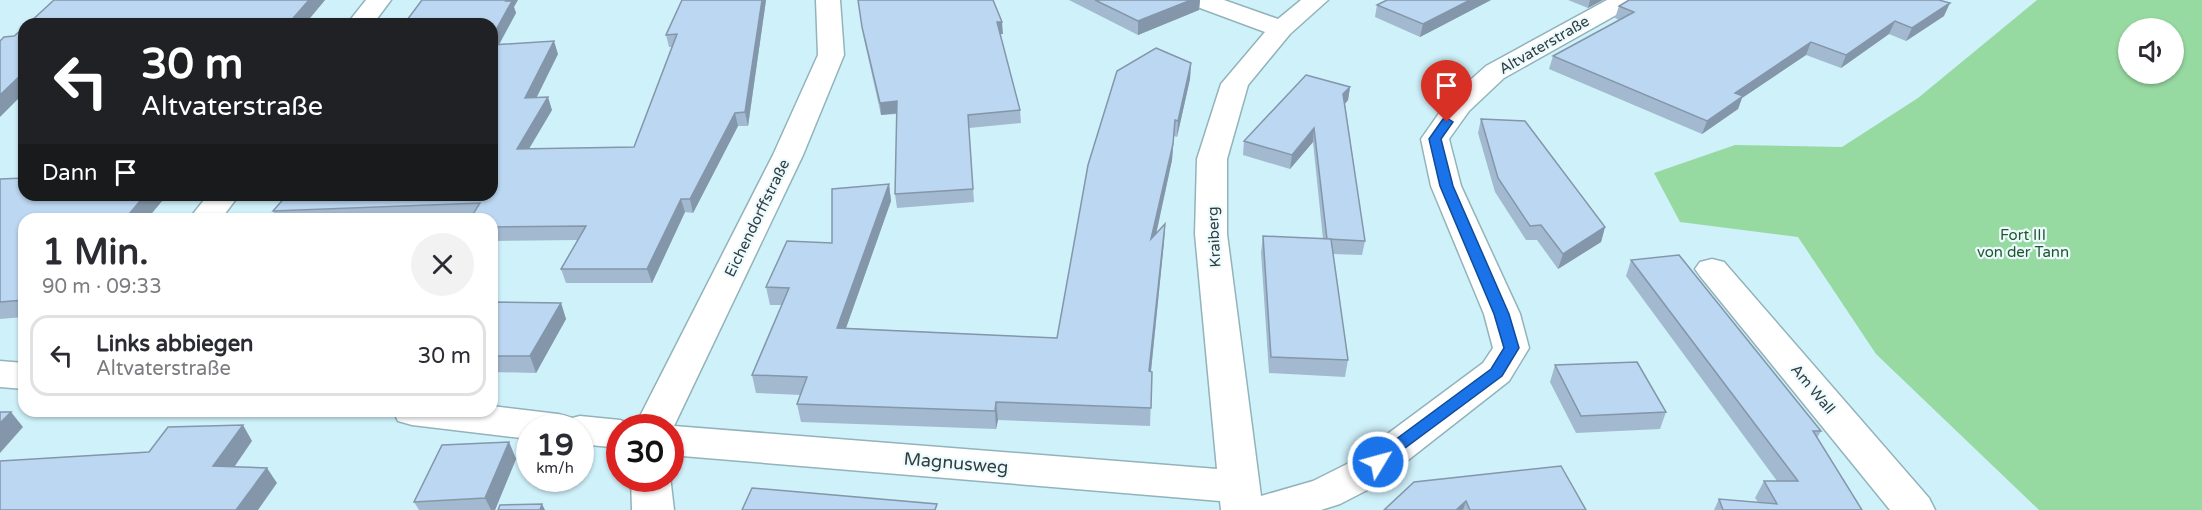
<!DOCTYPE html>
<html lang="de">
<head>
<meta charset="utf-8">
<style>
  :root { --surface:#fff; --page:#f2f2f3; --text:#2b2b33; --muted:#7c7c81; --line:#e1e1e2 }
  body { margin:0; font-family:"Varela Round",sans-serif; background:var(--page); color:var(--text); height:100vh; display:flex; flex-direction:column; font-size:22px; white-space:nowrap }
  * { box-sizing:border-box; margin:0 }
  p { font-size:20px; color:var(--muted) }
  .icon { flex:none; width:33px; height:33px; fill:none; stroke:currentColor; stroke-width:2; stroke-linecap:round; stroke-linejoin:round }
  .map { position:relative; flex:1; overflow:hidden }
  .panel { position:absolute; left:18px; top:213px; width:480px; height:204px; display:flex; flex-direction:column; background:var(--surface); border-radius:18px; box-shadow:0 2px 4px #0004 }
  .panel>* { flex:none }
  .top-card { position:absolute; left:18px; top:18px; width:480px; height:183px; border-radius:18px; box-shadow:0 2px 4px #0004; background:#202124; color:#fff; overflow:hidden }
  .controls { position:absolute; left:2118px; top:18px; display:grid; gap:12px }
  .controls a { display:grid; place-items:center; width:66px; height:66px; border-radius:50%; background:var(--surface); box-shadow:0 2px 4px #0004; font-size:30px }
  .speed { position:absolute; left:516px; top:414px; display:flex; gap:12px; font-size:30px; font-weight:700; text-align:center }
  .speed>* { display:grid; place-content:center; width:78px; height:78px; border-radius:50%; background:var(--surface); box-shadow:0 2px 4px #0004; line-height:1 }
  .speed small { font-size:15px; font-weight:400 }
  .speed .limit { border:9px solid #d22; background:#fff; color:#111 }
  .pin { position:absolute; display:grid; place-items:center; width:51px; height:51px; color:#fff; margin:-62px -26px; border-radius:50% 50% 50% 0; rotate:-45deg; box-shadow:0 0 6px #0007 }
  .pin .icon { rotate:45deg }
  .me { position:absolute; width:66px; margin:-33px; rotate:53deg; stroke-linejoin:round; filter:drop-shadow(0 0 4px #0008) }
  .turn { display:flex; align-items:center; gap:21px; height:126px; padding:0 24px; font-size:27px }
  .turn .icon { width:78px; height:78px; stroke-width:2.5 }
  .turn b { display:block; font-size:42px; line-height:51px }
  .then { display:flex; align-items:center; height:57px; padding:0 24px; background:#0003; gap:12px; font-size:22px }
  .round { display:grid; place-items:center; flex:none; width:63px; height:63px; border-radius:32px; background:var(--page) }
  .summary { display:flex; align-items:center; justify-content:space-between; height:102px; padding:0 24px }
  h1 { font-size:36px; font-weight:800; line-height:45px }
  ul { padding:0; list-style:none }
  li { display:flex; align-items:center; gap:18px; height:81px; margin:0 12px 9px; padding:0 12px; border:3px solid var(--line); border-radius:18px }
  li div { flex:1 }
  li b { display:block; font-size:22px }
  li em { font-style:normal }
  .map>svg:first-child { display:block }
  .green { fill:#97daa1; fill-rule:evenodd }
  .lines { fill:none; stroke-linecap:round; stroke-linejoin:round }
  .street-casing { stroke:#92b3ba; stroke-width:3 }
  .street { fill:#fff; fill-rule:evenodd }
  .wall { fill:#a2b9cf }
  .shaded-wall { fill:#8496a9 }
  .building { fill:#bcd7f1; stroke:#8496a9; stroke-width:1.5 }
  .route { fill:#1a73e8; stroke:#114b97; stroke-width:1.5 }
  .labels { text-anchor:middle; dominant-baseline:central; stroke-width:4.5; stroke-linejoin:round; paint-order:stroke }
  .street-label { font-size:15px; fill:#313f42; stroke:#edfbfe }
  .park-label { font-size:15px; fill:#20562c; stroke:#edfbfe }
  .near-street-label { font-size:18px; fill:#313f42; stroke:#edfbfe }
</style>
</head>
<body>
<div class="map">
<svg width="2202" height="510" viewBox="0 0 2202 510">
  <rect width="100%" height="100%" fill="#cff1fa"/>
  <path class="green" d="M 2037,0 L 2202,0 L 2202,510 L 2039,510 L 1876,354 L 1798,237 L 1680,222 L 1654,173 L 1735,145 L 1842,147 L 1918,98 ZM 2128,28 L 2174,28 L 2174,74 L 2128,74 Z"/>
  <g class="lines">
    <defs>
      <g id="street">
        <polygon points="366,0 391,0 373,24 347,24"/>
        <polygon points="816,0 840,0 844,55 803,155 674,426 1217,469 1195,234 1197,159 1221,84 1265,32 1192,5 1189,0 1224,0 1278,19 1301,0 1328,0 1290,34 1248,85 1227,159 1227,234 1261,496 1313,481 1347,464 1483,363 1493,348 1484,314 1431,186 1421,139 1449,99 1486,66 1607,0 1637,0 1634,5 1504,78 1469,111 1449,139 1461,186 1520,314 1529,348 1509,381 1375,486 1340,504 1321,510 1221,510 1220,501 670,455 670,428 620,428 620,448 580,444 580,428 530,428 530,439 412,425 398,421 393,411 492,411 492,406 558,414 572,418 580,416 620,420 635,426 773,155 818,55"/>
        <polygon points="208,195 239,195 221,219 189,219"/>
        <polygon points="1712,259 1724,262 1929,498 1935,510 1890,510 1700,276 1695,269 1700,262"/>
        <polygon points="0,361 24,363 24,389 0,387"/>
        <polygon points="670,476 674,510 632,510 631,478"/>
      </g>
    </defs>
    <use href="#street" class="street-casing"/>
    <use href="#street" class="street"/>
  </g>
  <g class="wall">
    <polygon points="54,0 325,0 305,24 28,24"/>
    <polygon points="766,0 748,126 738,126 693,213 685,212 652,283 566,283 561,269 578,240 492,241 492,219 471,218 438,219 277,219 273,211 492,24 514,7 516,13 499,45 558,54 536,97 552,110 529,149 634,147 672,47 669,47 666,35"/>
    <polygon points="858,0 1003,34 1000,34 1020,110 1021,123 969,128 974,202 897,208 895,194 897,114 881,115 864,39"/>
    <polygon points="1069,0 1200,0 1199,10 1138,35"/>
    <polygon points="1491,0 1420,37 1375,17 1377,5"/>
    <polygon points="1568,0 1603,0 1588,8"/>
    <polygon points="1619,6 1944,16 1906,41 1889,34 1841,68 1806,55 1742,98 1738,109 1702,134 1549,69 1553,56 1619,20 1615,18"/>
    <polygon points="1191,63 1190,79 1177,137 1174,136 1172,160 1156,235 1165,224 1164,242 1151,372 1152,372 1150,426 998,420 996,429 801,422 797,404 801,395 756,393 752,375 782,305 770,305 766,287 832,243 889,184 891,201 846,328 1057,338"/>
    <polygon points="1350,87 1348,100 1345,104 1365,241 1362,255 1333,254 1348,360 1345,377 1269,373 1261,252 1263,236 1323,239 1313,142 1290,169 1243,155 1244,141"/>
    <polygon points="1481,119 1605,227 1601,242 1558,269 1537,240 1526,240 1495,192 1478,133"/>
    <polygon points="0,179 162,201 147,219 24,219 24,317 0,319"/>
    <polygon points="1631,260 1821,431 1817,438 1862,510 1714,510 1719,499 1758,502 1755,498 1764,481 1777,481 1626,276"/>
    <polygon points="492,302 561,303 566,319 536,373 492,372"/>
    <polygon points="1555,365 1666,412 1660,429 1576,433 1550,382"/>
    <polygon points="509,442 516,459 495,510 419,510 414,502"/>
    <polygon points="1414,482 1586,510 1384,510"/>
  </g>
  <g class="shaded-wall">
    <polygon points="309,0 325,0 305,24 288,24"/>
    <polygon points="507,0 518,0 514,7 516,13 492,57 492,37"/>
    <polygon points="762,0 766,0 748,126 745,112"/>
    <polygon points="1191,0 1200,0 1199,10 1138,35 1138,21"/>
    <polygon points="1470,0 1491,0 1420,37 1423,24"/>
    <polygon points="1590,0 1603,0 1588,8"/>
    <polygon points="1950,3 1944,16 1906,41 1912,28"/>
    <polygon points="1895,21 1889,34 1841,68 1846,55"/>
    <polygon points="997,22 1002,22 1003,34 998,34"/>
    <polygon points="554,41 558,54 530,111 525,98"/>
    <polygon points="1811,42 1806,55 1742,98 1738,109 1702,134 1707,121 1735,93"/>
    <polygon points="1191,63 1190,79 1177,137 1178,121"/>
    <polygon points="24,72 24,93 0,117 0,95"/>
    <polygon points="1350,87 1348,100 1341,108 1343,94"/>
    <polygon points="548,97 552,110 521,162 517,149"/>
    <polygon points="897,101 899,113 881,115 880,103"/>
    <polygon points="735,113 738,126 693,213 690,199"/>
    <polygon points="1175,120 1172,160 1151,257 1151,239"/>
    <polygon points="1314,128 1313,142 1290,169 1292,155"/>
    <polygon points="889,184 891,201 840,345 837,328"/>
    <polygon points="145,195 159,195 162,201 147,219 125,219"/>
    <polygon points="681,199 685,212 652,283 647,269"/>
    <polygon points="1165,224 1164,242 1149,389 1149,371"/>
    <polygon points="1605,227 1601,242 1558,269 1563,254"/>
    <polygon points="561,303 566,319 536,373 530,356"/>
    <polygon points="996,402 998,420 996,429 995,411"/>
    <polygon points="11,412 23,427 0,453 0,423"/>
    <polygon points="243,425 252,441 224,482 213,466"/>
    <polygon points="509,442 516,459 495,510 491,510 485,498"/>
    <polygon points="267,468 277,483 258,510 236,510"/>
    <polygon points="1466,501 1463,510 1456,510"/>
    <polygon points="542,504 545,510 540,510"/>
  </g>
  <g class="building">
    <polygon points="54,0 309,0 288,24 227,24 232,19 142,24 28,24"/>
    <polygon points="422,0 507,0 506,1 512,1 492,37 492,24 404,24"/>
    <polygon points="682,0 762,0 745,112 735,113 690,199 681,199 647,269 561,269 586,226 492,227 492,219 470,219 480,203 273,211 287,195 492,195 492,45 554,41 525,98 548,97 517,149 634,147 677,34 666,35"/>
    <polygon points="858,0 993,0 1002,22 997,22 1020,110 968,115 973,189 895,194 897,101 880,103 862,27"/>
    <polygon points="1095,0 1191,0 1138,21"/>
    <polygon points="1387,0 1470,0 1423,24 1377,5"/>
    <polygon points="1629,0 1939,0 1950,3 1912,28 1895,21 1846,55 1811,42 1735,93 1743,96 1707,121 1553,56 1634,12 1619,6"/>
    <polygon points="24,28 24,72 0,95 0,41 4,37 14,36"/>
    <polygon points="1156,48 1191,63 1178,121 1175,120 1173,144 1151,239 1165,224 1149,371 1152,372 1151,408 996,402 995,411 797,404 807,377 752,375 789,288 766,287 787,241 832,243 832,189 889,184 837,328 1057,338 1088,165 1117,71"/>
    <polygon points="1306,75 1350,87 1343,94 1365,241 1327,239 1314,128 1292,155 1244,141"/>
    <polygon points="1481,119 1525,121 1605,227 1563,254 1541,225 1530,226 1498,178"/>
    <polygon points="24,178 24,195 145,195 125,219 24,219 24,300 0,302 0,179"/>
    <polygon points="1263,236 1331,239 1348,360 1271,357"/>
    <polygon points="1679,255 1821,431 1813,431 1862,510 1723,510 1719,499 1777,504 1764,481 1798,481 1631,260"/>
    <polygon points="492,302 561,303 530,356 492,356"/>
    <polygon points="1637,362 1666,412 1581,416 1555,365"/>
    <polygon points="0,412 11,412 0,423"/>
    <polygon points="243,425 213,466 267,468 236,510 0,510 0,461 149,452 168,427"/>
    <polygon points="509,442 485,498 414,502 442,445"/>
    <polygon points="1561,466 1586,510 1470,510 1466,501 1456,510 1384,510 1414,482"/>
    <polygon points="752,488 937,504 935,510 742,510"/>
    <polygon points="542,504 540,510 498,510 500,505"/>
  </g>
  <polygon class="route" points="1447,118 1453,122 1441,139 1453,186 1509,314 1519,348 1502,376 1378,468 1370,462 1372,457 1491,369 1504,348 1494,314 1440,186 1429,139 1443,119"/>
  <g class="labels">
    <g class="street-label">
      <text transform="translate(1544 45) rotate(-30)">Altvaterstraße</text>
      <text transform="translate(757 218) rotate(-64)">Eichendorffstraße</text>
      <text transform="translate(1214 237) rotate(-93)">Kraiberg</text>
      <text transform="translate(1813 389) rotate(50)">Am Wall</text>
    </g>
    <g class="park-label">
      <text x="2023" y="235">Fort III<tspan x="2023" dy="17">von der Tann</tspan></text>
    </g>
    <g class="near-street-label">
      <text transform="translate(956 463) rotate(5)">Magnusweg</text>
    </g>
  </g>
</svg>
<div class="controls">
<a><svg class="icon" aria-label="sound" viewBox="0 0 24 24"><path d="M4 9h4l5-4v14l-5-4H4zM17 9q2 3 0 6"/></svg></a>
</div>
<div class="speed"><div>19<small>km/h</small></div><div class="limit">30</div></div>
<div class="pin" style="left:1447px;top:122px;background:#d93025"><svg class="icon" aria-label="arrive" viewBox="0 0 24 24"><path d="M6 21V4h12l-3 4 3 4H6"/></svg></div>
<svg class="me" style="left:1378px;top:462px" viewBox="-20 -20 40 40"><circle r="17" fill="#1a73e8" stroke="#fff" stroke-width="3"/><path d="M0-11L8 9 0 5-8 9z" fill="#fff"/></svg>
<div class="top-card">
<div class="turn"><svg class="icon" aria-label="left" viewBox="0 0 24 24"><path d="M17 20v-9H6M10 6l-5 5 5 5"/></svg><div><b>30 m</b>Altvaterstraße</div></div>
<div class="then">Dann<svg class="icon" aria-label="arrive" viewBox="0 0 24 24"><path d="M6 21V4h12l-3 4 3 4H6"/></svg></div>
</div>
<section class="panel">
<div class="summary"><div><h1>1 Min.</h1><p>90 m · 09:33</p></div><a class="round"><svg class="icon" aria-label="close" viewBox="0 0 24 24"><path d="M6 6l12 12M18 6L6 18"/></svg></a></div>
<ul>
<li><svg class="icon" aria-label="left" viewBox="0 0 24 24"><path d="M17 20v-9H6M10 6l-5 5 5 5"/></svg><div><b>Links abbiegen</b><p>Altvaterstraße</p></div><em>30 m</em></li>
</ul>
</section>
</div>
</body>
</html>
